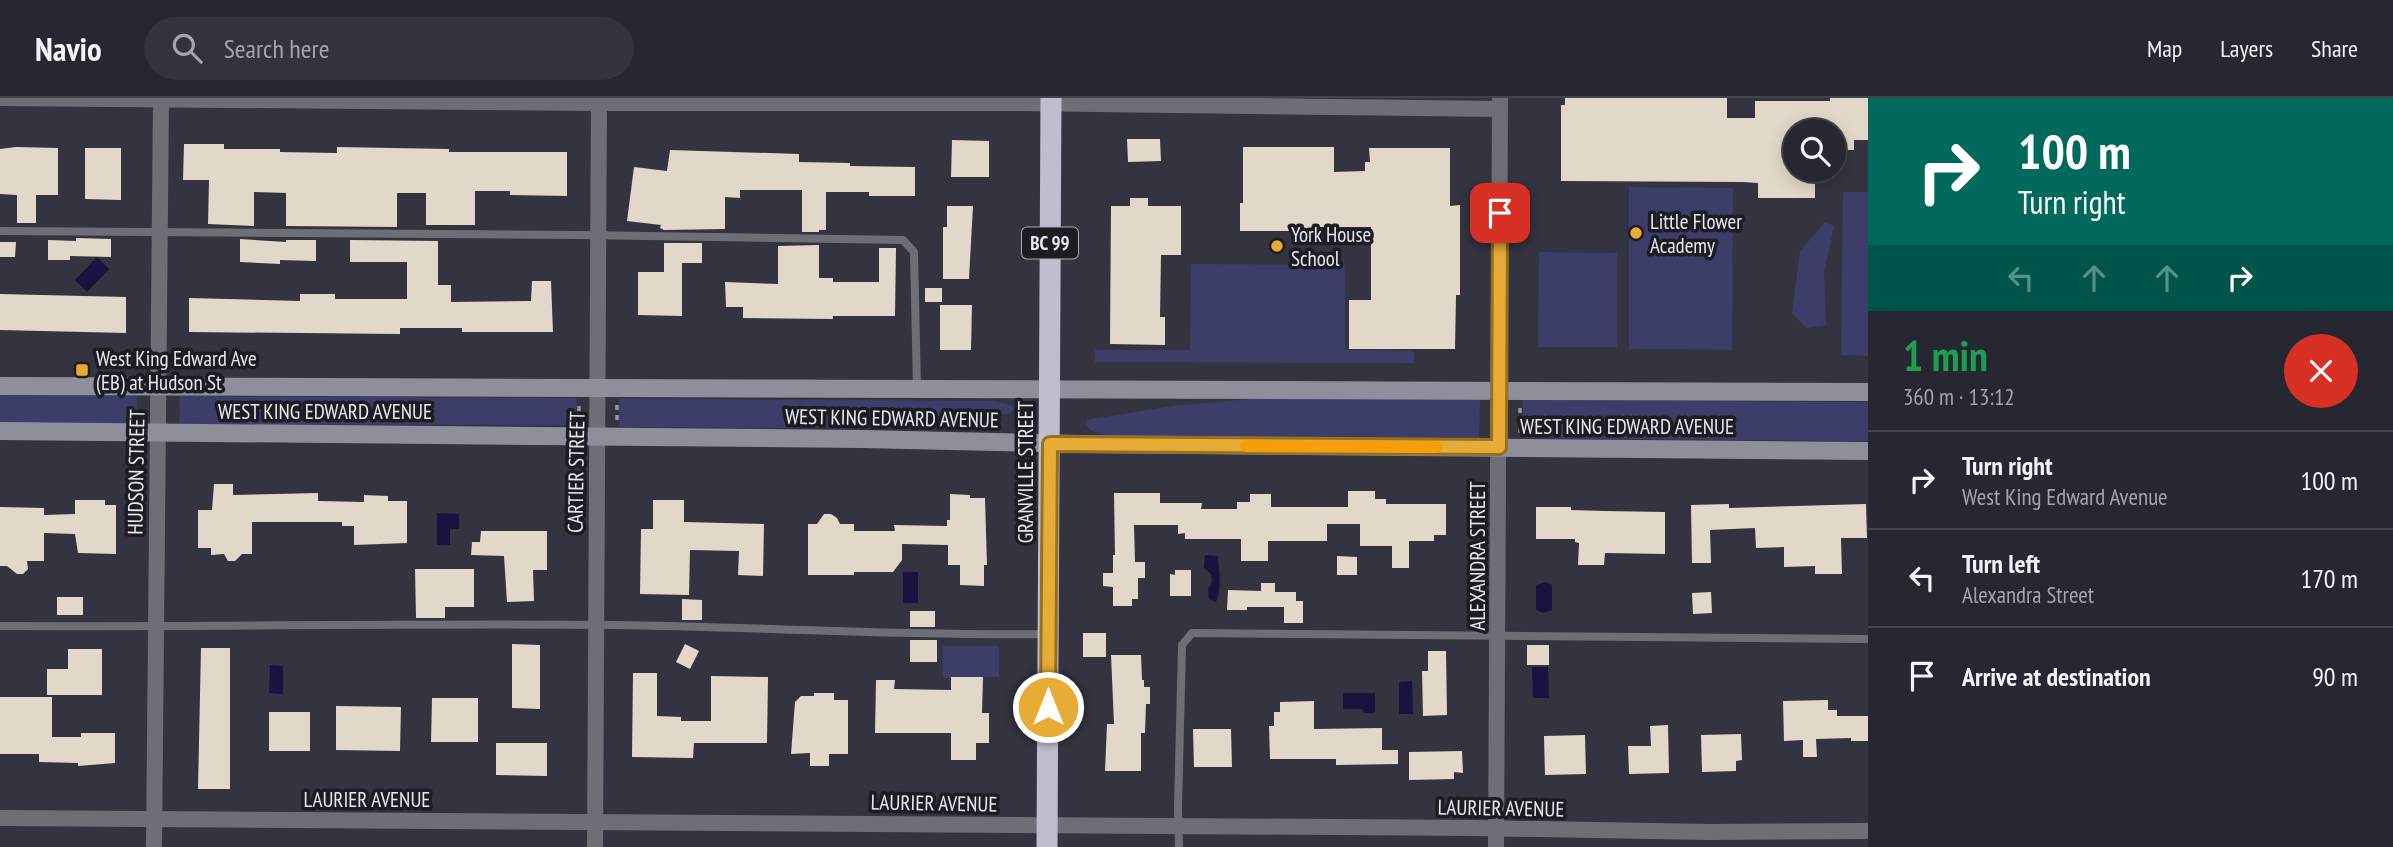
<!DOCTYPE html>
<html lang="en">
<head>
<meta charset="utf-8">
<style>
  :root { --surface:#262730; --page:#32333c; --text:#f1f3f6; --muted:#a4a5ab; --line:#42444c }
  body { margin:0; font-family:"PT Sans Narrow",sans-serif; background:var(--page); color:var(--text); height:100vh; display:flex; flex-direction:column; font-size:26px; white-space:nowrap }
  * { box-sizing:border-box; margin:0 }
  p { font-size:23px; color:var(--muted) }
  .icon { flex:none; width:38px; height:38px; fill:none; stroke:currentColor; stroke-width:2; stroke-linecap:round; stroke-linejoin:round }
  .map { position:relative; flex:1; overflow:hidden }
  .side { display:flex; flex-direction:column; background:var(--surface); width:525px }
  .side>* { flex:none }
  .guide { background:#00695c; color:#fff; overflow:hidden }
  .buttons { position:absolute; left:1783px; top:21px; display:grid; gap:14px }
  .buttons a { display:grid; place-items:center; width:63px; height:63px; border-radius:50%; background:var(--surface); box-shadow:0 4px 18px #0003,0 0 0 2px var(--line); font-size:35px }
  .pin { position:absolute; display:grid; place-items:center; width:60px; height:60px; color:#fff; margin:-30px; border-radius:14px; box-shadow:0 4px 10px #0006 }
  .me { position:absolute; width:77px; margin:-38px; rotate:0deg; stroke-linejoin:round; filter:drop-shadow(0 0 5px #0008) }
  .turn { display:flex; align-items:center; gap:24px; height:147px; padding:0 35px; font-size:32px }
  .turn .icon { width:91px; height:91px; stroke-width:2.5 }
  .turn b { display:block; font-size:49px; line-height:60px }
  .lanes { display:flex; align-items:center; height:66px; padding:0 35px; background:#0003; justify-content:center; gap:35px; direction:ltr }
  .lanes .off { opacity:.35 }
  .round { display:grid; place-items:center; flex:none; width:74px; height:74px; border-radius:37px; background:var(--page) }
  .headline { display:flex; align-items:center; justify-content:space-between; height:119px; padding:0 35px }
  h1 { font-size:42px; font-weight:700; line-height:52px; color:#1e9e55 }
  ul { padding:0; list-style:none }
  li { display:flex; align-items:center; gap:21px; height:98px; padding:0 35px; border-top:2px solid var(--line) }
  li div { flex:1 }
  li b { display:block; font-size:26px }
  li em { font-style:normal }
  header { display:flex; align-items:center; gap:42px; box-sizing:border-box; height:98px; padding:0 35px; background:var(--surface); border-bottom:2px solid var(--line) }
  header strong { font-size:33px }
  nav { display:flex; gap:38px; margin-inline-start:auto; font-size:24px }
  .search { width:490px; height:63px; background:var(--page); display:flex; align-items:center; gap:18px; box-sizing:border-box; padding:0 24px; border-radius:38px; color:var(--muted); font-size:26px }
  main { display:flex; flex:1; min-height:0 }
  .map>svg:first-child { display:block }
  .green { fill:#3d3d6a }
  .water { fill:#18143f }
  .building { fill:#e1d8c9 }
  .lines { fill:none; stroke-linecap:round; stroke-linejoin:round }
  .path { stroke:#9696a1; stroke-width:3.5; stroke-dasharray:5 5; stroke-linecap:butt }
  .lane { stroke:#6e6f76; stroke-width:8 }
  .street { stroke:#6e6f76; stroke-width:16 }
  .secondary { stroke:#8e8f9a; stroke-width:18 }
  .highway { stroke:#bdbece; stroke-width:21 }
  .route-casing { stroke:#967023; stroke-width:18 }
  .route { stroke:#e7ac36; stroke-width:12 }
  .slow { stroke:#f59e0b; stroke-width:12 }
  .poi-dot { fill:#e7ac36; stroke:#1c1c22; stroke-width:2.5 }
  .labels { text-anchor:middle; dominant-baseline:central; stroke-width:7; stroke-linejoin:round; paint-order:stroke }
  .shield { fill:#1c1c22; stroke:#aaaab2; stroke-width:2 }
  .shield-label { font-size:19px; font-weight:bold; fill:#e7e7f0 }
  .poi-label { font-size:21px; fill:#e7e7f0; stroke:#1c1c22; text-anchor:start }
  .street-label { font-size:21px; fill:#e7e7f0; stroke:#1c1c22 }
</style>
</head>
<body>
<header>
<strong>Navio</strong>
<div class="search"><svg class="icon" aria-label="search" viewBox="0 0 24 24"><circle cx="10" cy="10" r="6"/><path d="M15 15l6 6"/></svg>Search here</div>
<nav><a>Map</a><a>Layers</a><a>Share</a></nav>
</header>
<main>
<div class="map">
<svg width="1868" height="749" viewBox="0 0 1868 749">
  <rect width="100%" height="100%" fill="#333440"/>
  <g class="green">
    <polygon points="1629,89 1733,90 1732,252 1629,251"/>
    <polygon points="1843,94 1868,94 1868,258 1841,257"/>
    <polygon points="1825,124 1834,128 1824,175 1826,227 1806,230 1792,215 1800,153"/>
    <polygon points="1539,154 1617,155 1617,249 1538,249"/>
    <polygon points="1191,166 1345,167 1345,252 1414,253 1414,265 1095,264 1095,252 1190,252"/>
    <polygon points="0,297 137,298 137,325 0,325"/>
    <polygon points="180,298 575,300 577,301 576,327 184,326 179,325"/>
    <polygon points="619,301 996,303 1012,308 1014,311 1010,315 962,321 880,323 815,330 627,329 619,328"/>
    <path d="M 1249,301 L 1480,301 L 1479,340 L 1115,338 C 1105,337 1091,336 1086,327 L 1087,322 L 1092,321 L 1172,308 Z"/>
    <polygon points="1523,302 1868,304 1868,343 1522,340"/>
    <polygon points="943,548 999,548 999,579 943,580"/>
  </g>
  <g class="water">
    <polygon points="97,159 109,171 87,194 75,182"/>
    <polygon points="437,415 459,416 459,431 450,431 450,447 437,447"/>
    <path d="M 1205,457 L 1218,458 C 1219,472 1222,492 1216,504 L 1209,501 L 1208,491 L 1212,484 L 1211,476 L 1204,470 Z"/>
    <rect x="903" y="474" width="15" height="31"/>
    <polygon points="1546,484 1552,487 1552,512 1543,515 1536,512 1536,487"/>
    <polygon points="270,567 283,568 283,596 269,595"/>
    <polygon points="1532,569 1548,569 1549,600 1533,600"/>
    <polygon points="1412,583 1413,616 1399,616 1399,584"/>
    <polygon points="1343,595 1375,595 1375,615 1364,615 1362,611 1343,611"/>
  </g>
  <g class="building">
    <polygon points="1565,0 1727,0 1727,20 1755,20 1755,3 1830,3 1830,0 1868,0 1868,42 1854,42 1854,52 1834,52 1834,33 1796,33 1796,72 1812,72 1811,84 1815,84 1815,100 1758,100 1758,85 1743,84 1561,83 1561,7 1565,7"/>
    <polygon points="1127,41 1160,41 1161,63 1128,64"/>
    <polygon points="952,42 989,43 989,79 951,79"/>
    <polygon points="184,46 224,46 224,51 280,51 280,54 337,55 337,49 449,51 449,54 567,54 567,98 510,97 510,93 475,93 475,127 426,127 426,95 397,95 397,129 286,128 286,95 254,94 254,128 208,126 209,82 183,82"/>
    <polygon points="16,49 58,50 58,97 36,97 36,125 17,125 17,97 0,96 0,51"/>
    <polygon points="1243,49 1334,49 1334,74 1365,73 1365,64 1370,64 1369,50 1450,50 1450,108 1460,107 1460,197 1456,197 1455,251 1349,251 1349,202 1371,202 1371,129 1319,129 1319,136 1303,136 1303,133 1240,133 1240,105 1243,105"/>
    <polygon points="85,50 121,50 121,102 85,101"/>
    <polygon points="670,52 799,56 799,64 850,65 850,68 915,69 915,98 869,98 869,94 826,94 826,132 819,132 819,134 802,134 802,92 740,92 740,100 725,99 725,131 664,132 660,130 661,127 627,123 634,69 667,73"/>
    <polygon points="1130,100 1148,100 1148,108 1181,108 1181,157 1161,157 1160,219 1165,219 1165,247 1110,246 1111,108 1130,108"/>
    <polygon points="947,108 973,108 969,181 943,181 943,129 947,129"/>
    <polygon points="76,140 111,141 111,159 70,158 70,162 48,162 48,142 76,143"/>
    <polygon points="240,141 286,144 286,142 316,142 316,163 280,162 280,166 240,164"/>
    <polygon points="350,142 438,143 438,187 451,187 451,204 531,203 532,183 551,183 553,234 462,234 462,230 400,230 400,236 189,234 189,200 300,203 300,196 335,196 335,201 407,201 407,164 350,164"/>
    <polygon points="0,144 16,144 15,159 0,159"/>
    <polygon points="664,145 702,145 702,165 682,165 682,218 638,217 638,174 664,174"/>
    <polygon points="819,147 819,180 833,180 833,184 879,184 879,150 896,150 895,218 833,218 833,221 743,220 743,209 726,209 725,184 778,186 778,148"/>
    <rect x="925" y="190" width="17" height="14"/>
    <polygon points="0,196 126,199 126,235 0,232"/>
    <polygon points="940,207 972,207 971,252 940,252"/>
    <polygon points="214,386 233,386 233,397 318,395 318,403 364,404 364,397 388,398 388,403 407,403 407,445 354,447 354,428 342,428 342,424 252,424 252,456 242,456 235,463 228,463 224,456 211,457 211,450 198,450 198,412 212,412"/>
    <polygon points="1348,393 1375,393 1375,401 1386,401 1386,406 1446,406 1446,437 1434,437 1434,443 1409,443 1409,470 1392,470 1392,448 1360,448 1360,426 1327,426 1327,443 1268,443 1268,463 1241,463 1241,441 1185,441 1185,435 1178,436 1178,427 1134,427 1135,464 1145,464 1145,480 1138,480 1138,501 1132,501 1132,508 1113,508 1113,489 1103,488 1103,475 1113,475 1113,457 1115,457 1114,395 1160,395 1160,405 1202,405 1201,411 1237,411 1237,404 1250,404 1250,396 1271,396 1271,409 1348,409"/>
    <polygon points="950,396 970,397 970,400 985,400 987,467 984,467 984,488 960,487 960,467 948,467 948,447 902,446 902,462 893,474 854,474 854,477 808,477 808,426 817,426 824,416 831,416 837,420 840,426 854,426 854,433 895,433 894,427 947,428 947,422 950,422"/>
    <polygon points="75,402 105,402 105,407 116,407 116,456 78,455 75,436 44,435 44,463 27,463 28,471 23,476 17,476 7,468 0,468 0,409 44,410 44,417 75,416"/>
    <polygon points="653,402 684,402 684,424 764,426 763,478 738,477 739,453 690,452 689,497 640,496 641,431 653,431"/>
    <polygon points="1729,406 1729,410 1866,406 1867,440 1841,440 1842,476 1815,476 1815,468 1784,469 1784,449 1756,450 1755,430 1710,432 1711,465 1692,465 1691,407"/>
    <polygon points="1536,409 1571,409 1571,412 1605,413 1665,414 1665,456 1605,455 1604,467 1578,467 1579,445 1575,444 1575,441 1536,441"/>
    <polygon points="481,433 547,433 547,472 533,472 534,503 507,504 504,458 471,457 472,444 480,444"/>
    <polygon points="1337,458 1357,459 1357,477 1337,477"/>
    <polygon points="415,471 474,471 474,509 445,509 445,520 416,520"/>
    <polygon points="1175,472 1191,472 1191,498 1170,498 1170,476 1175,477"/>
    <polygon points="1261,485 1275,485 1275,494 1296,494 1296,503 1303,503 1303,525 1284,525 1284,509 1247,509 1247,512 1227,512 1228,492 1261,493"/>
    <polygon points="1711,494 1712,515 1693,516 1692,495"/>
    <rect x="57" y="499" width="26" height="18"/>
    <polygon points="682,501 702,502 702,522 682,522"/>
    <rect x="910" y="513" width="25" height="16"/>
    <rect x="1083" y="535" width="23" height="24"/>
    <rect x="910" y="542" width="27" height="22"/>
    <polygon points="512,546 540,547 540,611 512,610"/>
    <polygon points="685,546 699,553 690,571 676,564"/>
    <rect x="1527" y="547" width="22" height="20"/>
    <polygon points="201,550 230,550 230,691 198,691"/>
    <polygon points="68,551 102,551 102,597 47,597 47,571 68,571"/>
    <polygon points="1428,553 1446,553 1447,617 1423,618 1422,573 1428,573"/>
    <polygon points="1111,557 1141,557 1142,582 1144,582 1144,589 1150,589 1150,606 1146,606 1145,635 1141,635 1141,673 1105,673 1107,626 1114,626"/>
    <polygon points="633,575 657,575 657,618 681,619 681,623 711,623 711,578 768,579 767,645 694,645 693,660 632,659"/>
    <polygon points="951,579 983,579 982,615 989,615 989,645 976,645 976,662 951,662 951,635 875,635 876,582 895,582 894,591 951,592"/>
    <polygon points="814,595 834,595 834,602 848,602 848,656 829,656 829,668 810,668 810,655 791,656 795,604 801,598 814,598"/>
    <polygon points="0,599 52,599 52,639 81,639 81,635 115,635 115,665 78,668 78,665 39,664 39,656 0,656"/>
    <polygon points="432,600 478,600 478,644 431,644"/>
    <polygon points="1828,602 1828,612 1837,612 1837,618 1868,618 1868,643 1851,643 1851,640 1816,641 1817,659 1803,659 1803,642 1784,643 1783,603"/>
    <polygon points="1314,603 1314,631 1382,630 1382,652 1398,652 1398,666 1336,667 1336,661 1270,661 1269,628 1274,628 1274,614 1280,614 1280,604"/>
    <polygon points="336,608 401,609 400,653 336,652"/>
    <rect x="269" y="614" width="41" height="39"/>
    <polygon points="1668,627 1669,675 1629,676 1628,648 1651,648 1650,628"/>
    <polygon points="1193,631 1231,631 1232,669 1194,669"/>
    <polygon points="1741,636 1742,662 1736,663 1736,673 1702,674 1701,637"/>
    <polygon points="1585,637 1586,676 1545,677 1544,638"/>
    <polygon points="496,645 547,645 547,678 496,677"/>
    <polygon points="1462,653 1463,675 1454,674 1454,681 1409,682 1409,654"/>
  </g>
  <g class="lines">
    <g class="path">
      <polyline points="617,307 617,323"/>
      <polyline points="579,323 579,306"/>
      <polyline points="1520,335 1520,308"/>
    </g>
    <g class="lane">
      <polyline points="0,133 580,137 903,142 914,154 917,290"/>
      <path d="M 0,528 C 205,529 409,525 614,527 C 759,529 903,538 1048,536"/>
      <polyline points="1179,749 1178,709 1182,547 1192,535 1868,541"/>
    </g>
    <g class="street">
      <polyline points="0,0 599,5 1018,5 1500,11"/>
      <polyline points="0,720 1474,730 1709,734 1868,733"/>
      <polyline points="154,749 161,0"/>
      <polyline points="595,749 599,0"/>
      <polyline points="1496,749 1500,0"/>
    </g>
    <g class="secondary">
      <polyline points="0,288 1868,294"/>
      <polyline points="0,333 862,341 1080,346 1868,353"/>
    </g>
    <polyline class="highway" points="1047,749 1051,0"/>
  </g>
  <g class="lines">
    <defs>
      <polyline id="route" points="1048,609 1050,346 1499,349 1500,115"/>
    </defs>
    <use href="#route" class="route-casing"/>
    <use href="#route" class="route"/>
    <polyline class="slow" points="1246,348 1436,349"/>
  </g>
  <g class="poi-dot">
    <circle cx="1636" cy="135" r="7"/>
    <circle cx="1277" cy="148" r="7"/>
    <rect x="75" y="265" width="14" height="14" rx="3.5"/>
  </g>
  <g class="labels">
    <rect class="shield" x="1022" y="129.5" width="56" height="31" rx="5"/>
    <g class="shield-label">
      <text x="1050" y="145">BC 99</text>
    </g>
    <g class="poi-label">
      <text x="1650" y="123">Little Flower<tspan x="1650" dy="24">Academy</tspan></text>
      <text x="1291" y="136">York House<tspan x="1291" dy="24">School</tspan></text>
      <text x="96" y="260">West King Edward Ave<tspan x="96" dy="24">(EB) at Hudson St</tspan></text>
    </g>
    <g class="street-label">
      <text x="325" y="313">WEST KING EDWARD AVENUE</text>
      <text transform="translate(892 320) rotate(1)">WEST KING EDWARD AVENUE</text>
      <text x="1627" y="328">WEST KING EDWARD AVENUE</text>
      <text transform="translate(136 374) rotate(-89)">HUDSON STREET</text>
      <text transform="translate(576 374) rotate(-89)">CARTIER STREET</text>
      <text transform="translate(1025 374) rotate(-90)">GRANVILLE STREET</text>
      <text transform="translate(1477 458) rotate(-90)">ALEXANDRA STREET</text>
      <text x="367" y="701">LAURIER AVENUE</text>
      <text transform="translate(934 705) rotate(1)">LAURIER AVENUE</text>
      <text transform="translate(1501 710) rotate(1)">LAURIER AVENUE</text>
    </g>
  </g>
</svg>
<div class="buttons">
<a><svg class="icon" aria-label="search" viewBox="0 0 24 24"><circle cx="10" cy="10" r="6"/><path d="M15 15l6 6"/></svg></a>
</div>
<div class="pin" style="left:1500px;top:115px;background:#d93025"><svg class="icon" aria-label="arrive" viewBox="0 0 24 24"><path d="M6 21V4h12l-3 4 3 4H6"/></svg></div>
<svg class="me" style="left:1048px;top:609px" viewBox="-20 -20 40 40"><circle r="17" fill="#e7ac36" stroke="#fff" stroke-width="3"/><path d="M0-11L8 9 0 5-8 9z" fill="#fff"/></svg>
</div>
<section class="side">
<div class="guide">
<div class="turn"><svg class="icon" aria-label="right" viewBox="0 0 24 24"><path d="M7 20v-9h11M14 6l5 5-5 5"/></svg><div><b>100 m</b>Turn right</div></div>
<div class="lanes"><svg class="icon off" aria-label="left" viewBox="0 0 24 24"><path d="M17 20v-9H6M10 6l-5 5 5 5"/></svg><svg class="icon off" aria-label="ahead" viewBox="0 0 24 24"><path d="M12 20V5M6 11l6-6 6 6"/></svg><svg class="icon off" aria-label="ahead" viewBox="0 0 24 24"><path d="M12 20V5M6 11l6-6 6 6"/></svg><svg class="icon" aria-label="right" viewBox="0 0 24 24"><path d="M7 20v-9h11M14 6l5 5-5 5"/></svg></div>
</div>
<div class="headline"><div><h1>1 min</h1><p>360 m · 13:12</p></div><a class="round" style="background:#d93025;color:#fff"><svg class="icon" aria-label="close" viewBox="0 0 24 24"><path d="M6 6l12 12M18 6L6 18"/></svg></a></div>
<ul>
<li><svg class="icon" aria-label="right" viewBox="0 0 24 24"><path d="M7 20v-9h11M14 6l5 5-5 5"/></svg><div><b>Turn right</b><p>West King Edward Avenue</p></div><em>100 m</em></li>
<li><svg class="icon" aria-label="left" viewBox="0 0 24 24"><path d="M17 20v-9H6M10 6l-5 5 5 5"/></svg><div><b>Turn left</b><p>Alexandra Street</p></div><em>170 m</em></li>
<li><svg class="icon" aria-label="arrive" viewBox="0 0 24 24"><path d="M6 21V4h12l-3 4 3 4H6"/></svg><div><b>Arrive at destination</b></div><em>90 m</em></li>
</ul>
</section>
</main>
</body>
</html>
